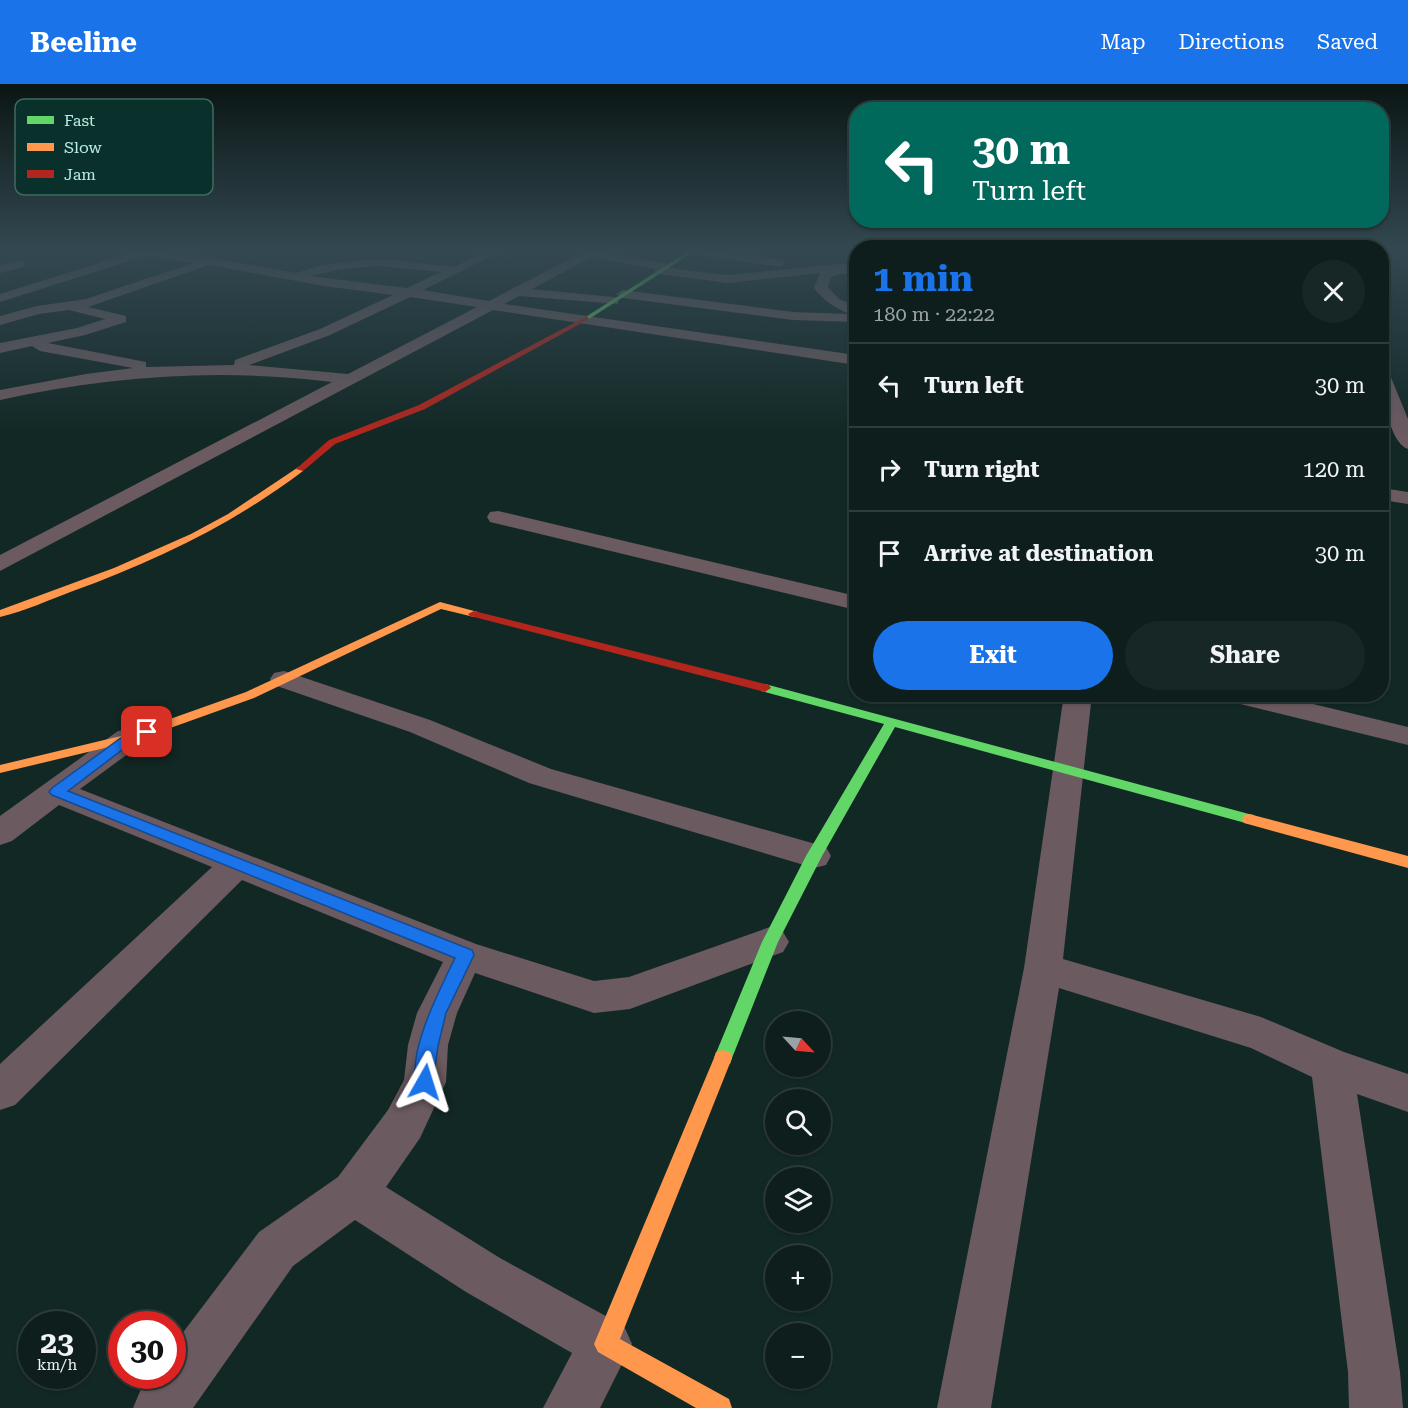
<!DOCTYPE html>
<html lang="en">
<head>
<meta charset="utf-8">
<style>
  :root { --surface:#0e1e1c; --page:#172725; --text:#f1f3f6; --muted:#9ba2a3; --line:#2e3c3b; --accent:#1a73e8 }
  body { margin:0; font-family:"Roboto Serif",serif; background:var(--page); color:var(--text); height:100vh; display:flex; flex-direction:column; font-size:22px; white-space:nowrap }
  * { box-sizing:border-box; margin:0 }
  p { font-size:20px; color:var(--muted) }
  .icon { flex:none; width:33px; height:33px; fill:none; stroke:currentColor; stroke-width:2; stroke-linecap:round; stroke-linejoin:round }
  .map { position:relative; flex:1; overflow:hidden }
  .side { position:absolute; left:849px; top:156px; width:540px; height:462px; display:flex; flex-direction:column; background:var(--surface); border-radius:24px; box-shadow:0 2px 4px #0004,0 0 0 2px var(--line) }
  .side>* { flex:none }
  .top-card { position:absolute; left:849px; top:18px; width:540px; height:126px; border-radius:24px; box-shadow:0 2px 4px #0004,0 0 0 2px var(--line); background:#00695c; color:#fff; overflow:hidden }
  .needle { width:39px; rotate:116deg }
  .controls { position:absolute; left:765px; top:927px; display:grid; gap:12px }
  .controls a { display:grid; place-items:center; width:66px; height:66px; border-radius:50%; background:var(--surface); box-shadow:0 2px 4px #0004,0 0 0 2px var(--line); font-size:30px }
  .speed { position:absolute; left:18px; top:1227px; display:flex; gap:12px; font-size:30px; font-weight:700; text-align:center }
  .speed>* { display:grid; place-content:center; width:78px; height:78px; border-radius:50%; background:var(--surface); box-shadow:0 2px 4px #0004,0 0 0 2px var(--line); line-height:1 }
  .speed small { font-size:15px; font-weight:400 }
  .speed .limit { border:9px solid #d22; background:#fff; color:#111 }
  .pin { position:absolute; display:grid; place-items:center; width:51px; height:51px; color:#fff; margin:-26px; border-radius:12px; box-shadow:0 3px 9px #0006 }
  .me { position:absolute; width:66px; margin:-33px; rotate:6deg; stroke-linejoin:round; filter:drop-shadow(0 0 4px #0008) }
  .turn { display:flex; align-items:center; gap:21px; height:126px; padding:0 24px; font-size:27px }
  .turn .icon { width:78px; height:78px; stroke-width:2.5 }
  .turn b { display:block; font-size:42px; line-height:51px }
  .round { display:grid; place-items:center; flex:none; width:63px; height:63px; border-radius:32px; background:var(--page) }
  .headline { display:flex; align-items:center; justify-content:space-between; height:102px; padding:0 24px }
  h1 { font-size:36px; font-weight:700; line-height:45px; color:var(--accent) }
  .cta { display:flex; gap:12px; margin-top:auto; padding:12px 24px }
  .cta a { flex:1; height:69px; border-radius:36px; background:var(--accent); color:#fff; font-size:24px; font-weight:700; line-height:69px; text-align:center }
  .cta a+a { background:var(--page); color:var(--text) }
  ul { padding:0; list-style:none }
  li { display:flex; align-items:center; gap:18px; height:84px; padding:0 24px; border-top:2px solid var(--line) }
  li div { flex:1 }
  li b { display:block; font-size:22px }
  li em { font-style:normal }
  header { display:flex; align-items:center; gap:36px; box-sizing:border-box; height:84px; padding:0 30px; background:var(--accent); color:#fff }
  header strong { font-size:28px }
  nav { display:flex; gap:33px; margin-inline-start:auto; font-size:21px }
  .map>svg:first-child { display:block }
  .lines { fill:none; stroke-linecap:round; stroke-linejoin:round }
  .street { fill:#6b5a60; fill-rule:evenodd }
  .fast { fill:#63d668; fill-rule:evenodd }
  .slow { fill:#ff974d; fill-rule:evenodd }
  .jam { fill:#b3261e; fill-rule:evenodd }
  .route { fill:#1a73e8; stroke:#114b97; stroke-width:1.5 }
  .key { fill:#0a302b; stroke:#3f6962; stroke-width:1.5 }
  .key-label { font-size:16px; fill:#baede3 }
</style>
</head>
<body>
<header>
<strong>Beeline</strong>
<nav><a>Map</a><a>Directions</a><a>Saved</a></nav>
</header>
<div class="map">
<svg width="1408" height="1324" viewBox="0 0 1408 1324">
  <rect width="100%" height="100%" fill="#122825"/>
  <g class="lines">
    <g class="street">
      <path d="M 126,167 L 158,167 L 209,173 L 296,189 L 323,181 L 361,176 L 396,176 L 453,183 L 487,167 L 502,167 L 423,206 L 489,217 L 585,167 L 600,167 L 664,179 L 670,184 L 728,191 L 848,179 L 856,183 L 856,191 L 840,190 L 831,193 L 828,203 L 839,215 L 856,222 L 856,238 L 793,236 L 623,214 L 616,210 L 623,206 L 793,228 L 850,230 C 834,223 825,218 814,204 L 820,189 L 728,199 L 659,190 L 655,189 L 654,185 L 592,173 L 532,205 L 613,213 L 618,214 L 618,220 L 519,212 L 504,220 L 856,271 L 856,281 L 493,226 L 0,487 L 0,471 L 332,298 C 220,284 110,292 0,316 L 0,306 L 86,290 L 133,284 L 40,267 L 32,262 L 0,269 L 0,259 L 77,244 L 105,235 L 69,226 L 39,230 L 0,241 L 0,232 L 37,222 L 86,215 L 193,179 L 145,172 L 0,218 L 0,210 L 128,170 ZM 209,181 L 324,202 L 393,211 L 320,245 L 235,276 L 234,281 L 146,283 L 146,278 L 48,259 L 85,251 L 126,238 L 126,232 L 88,223 ZM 379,182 L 441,188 L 407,204 L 310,192 L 343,185 ZM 410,213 L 477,223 L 348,290 L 249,281 L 330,251 Z"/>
      <polygon points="699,167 721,167 780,175 786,179 780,183 704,172"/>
      <polygon points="20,176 24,177 24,183 0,189 0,181"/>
      <path d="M 1382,286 L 1390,291 L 1408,335 L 1408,365 C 1389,360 1380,303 1382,286 Z"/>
      <polygon points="1382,404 1408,408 1408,420 1382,416"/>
      <polygon points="498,427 856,512 856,526 490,438 487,433 490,428"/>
      <polygon points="284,587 430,636 551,685 826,763 831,772 826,781 814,784 529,699 410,648 274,601 270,595 274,589"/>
      <polygon points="1064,610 1092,610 1063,875 1261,933 1344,968 1408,990 1408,1028 1357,1010 1400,1288 1403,1324 1349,1324 1348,1288 1312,993 1251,964 1059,904 991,1324 937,1324 1024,884"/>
      <polygon points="1220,610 1272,610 1408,643 1408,661 1224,616"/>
      <polygon points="129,645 140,647 144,654 140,661 80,705 476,860 594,897 629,893 770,843 783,848 789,858 783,868 630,925 594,929 475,889 457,929 448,961 446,998 420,1054 386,1103 500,1174 624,1242 632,1260 600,1324 543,1324 572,1269 466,1208 355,1136 293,1182 193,1324 133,1324 141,1305 151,1292 172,1292 172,1263 259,1148 338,1093 388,1026 404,996 408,961 417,929 443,878 242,796 15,1021 0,1026 0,980 212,783 59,721 12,757 0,761 0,732 118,647"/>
    </g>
    <g class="fast">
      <polygon points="689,167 695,167 589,235 584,234"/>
      <polygon points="765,600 1249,730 1254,731 1256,735 1254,739 1249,740 895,643 822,772 778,858 732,974 730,980 723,982 716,980 714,974 762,858 806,772 884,640 761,607 759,604 761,601"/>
    </g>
    <g class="slow">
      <path d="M 300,382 L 303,383 L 303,387 C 233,440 156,477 73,507 C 49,516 25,527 0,533 L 0,526 L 114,484 L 191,450 L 228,430 Z"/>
      <polygon points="440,518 478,528 480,530 474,533 441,525 254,614 134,657 0,689 0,681 125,651 246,608"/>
      <polygon points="1249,730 1408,772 1408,784 1244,739 1242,735 1244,731"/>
      <polygon points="723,966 730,968 732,974 620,1255 729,1315 732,1324 696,1324 598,1268 594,1260 714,974 716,968"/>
    </g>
    <g class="jam">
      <polygon points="587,232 589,235 425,325 335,360 303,387 296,385 329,356 419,321"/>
      <polygon points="474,527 769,601 771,604 765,608 470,532 468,530"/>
    </g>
  </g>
  <linearGradient id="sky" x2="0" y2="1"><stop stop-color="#0a1614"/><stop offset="0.47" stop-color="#334851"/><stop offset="1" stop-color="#334851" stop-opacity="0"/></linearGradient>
  <rect width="1408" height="352" fill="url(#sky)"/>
  <path class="route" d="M 147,644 L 152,645 L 152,651 L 134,657 L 68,707 L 472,866 L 474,871 L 446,929 L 438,962 L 432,1004 L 425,1006 L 418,1004 C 404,973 441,903 455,874 L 52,711 L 49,708 L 52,704 L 125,651 Z"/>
  <rect x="15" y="15" width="198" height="96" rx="9" class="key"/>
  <rect x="27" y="32" width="27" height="8" fill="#63d668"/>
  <rect x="27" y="59" width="27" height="8" fill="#ff974d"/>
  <rect x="27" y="86" width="27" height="8" fill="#b3261e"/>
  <g class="key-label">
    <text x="64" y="42">Fast</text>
    <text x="64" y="69">Slow</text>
    <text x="64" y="96">Jam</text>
  </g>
</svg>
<div class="controls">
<a><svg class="needle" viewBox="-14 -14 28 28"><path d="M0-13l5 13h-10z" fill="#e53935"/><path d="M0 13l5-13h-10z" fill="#9ba2a3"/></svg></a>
<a><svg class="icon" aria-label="search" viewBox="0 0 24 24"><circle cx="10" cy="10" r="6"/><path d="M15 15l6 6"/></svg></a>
<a><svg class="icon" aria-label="layers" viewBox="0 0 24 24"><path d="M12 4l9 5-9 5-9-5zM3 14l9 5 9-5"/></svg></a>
<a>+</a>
<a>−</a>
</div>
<div class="speed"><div>23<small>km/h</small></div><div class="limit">30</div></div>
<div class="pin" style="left:147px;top:648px;background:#d93025"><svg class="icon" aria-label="arrive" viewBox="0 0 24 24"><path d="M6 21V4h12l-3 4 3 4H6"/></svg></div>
<svg class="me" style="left:425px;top:998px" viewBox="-20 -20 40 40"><path d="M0-17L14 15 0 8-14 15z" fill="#1a73e8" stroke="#fff" stroke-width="4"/></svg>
<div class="top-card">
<div class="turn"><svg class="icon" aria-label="left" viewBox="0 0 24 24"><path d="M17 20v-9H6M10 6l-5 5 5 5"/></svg><div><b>30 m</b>Turn left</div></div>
</div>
<section class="side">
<div class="headline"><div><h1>1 min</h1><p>180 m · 22:22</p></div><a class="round"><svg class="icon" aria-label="close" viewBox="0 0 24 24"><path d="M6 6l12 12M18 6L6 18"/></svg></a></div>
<ul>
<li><svg class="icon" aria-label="left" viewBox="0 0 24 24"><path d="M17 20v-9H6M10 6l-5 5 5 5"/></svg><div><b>Turn left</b></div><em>30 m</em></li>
<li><svg class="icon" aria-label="right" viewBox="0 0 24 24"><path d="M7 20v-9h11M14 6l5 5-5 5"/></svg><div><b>Turn right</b></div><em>120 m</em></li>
<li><svg class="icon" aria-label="arrive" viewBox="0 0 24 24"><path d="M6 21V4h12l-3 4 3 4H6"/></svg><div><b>Arrive at destination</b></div><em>30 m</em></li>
</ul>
<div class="cta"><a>Exit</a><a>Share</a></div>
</section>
</div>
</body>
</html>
